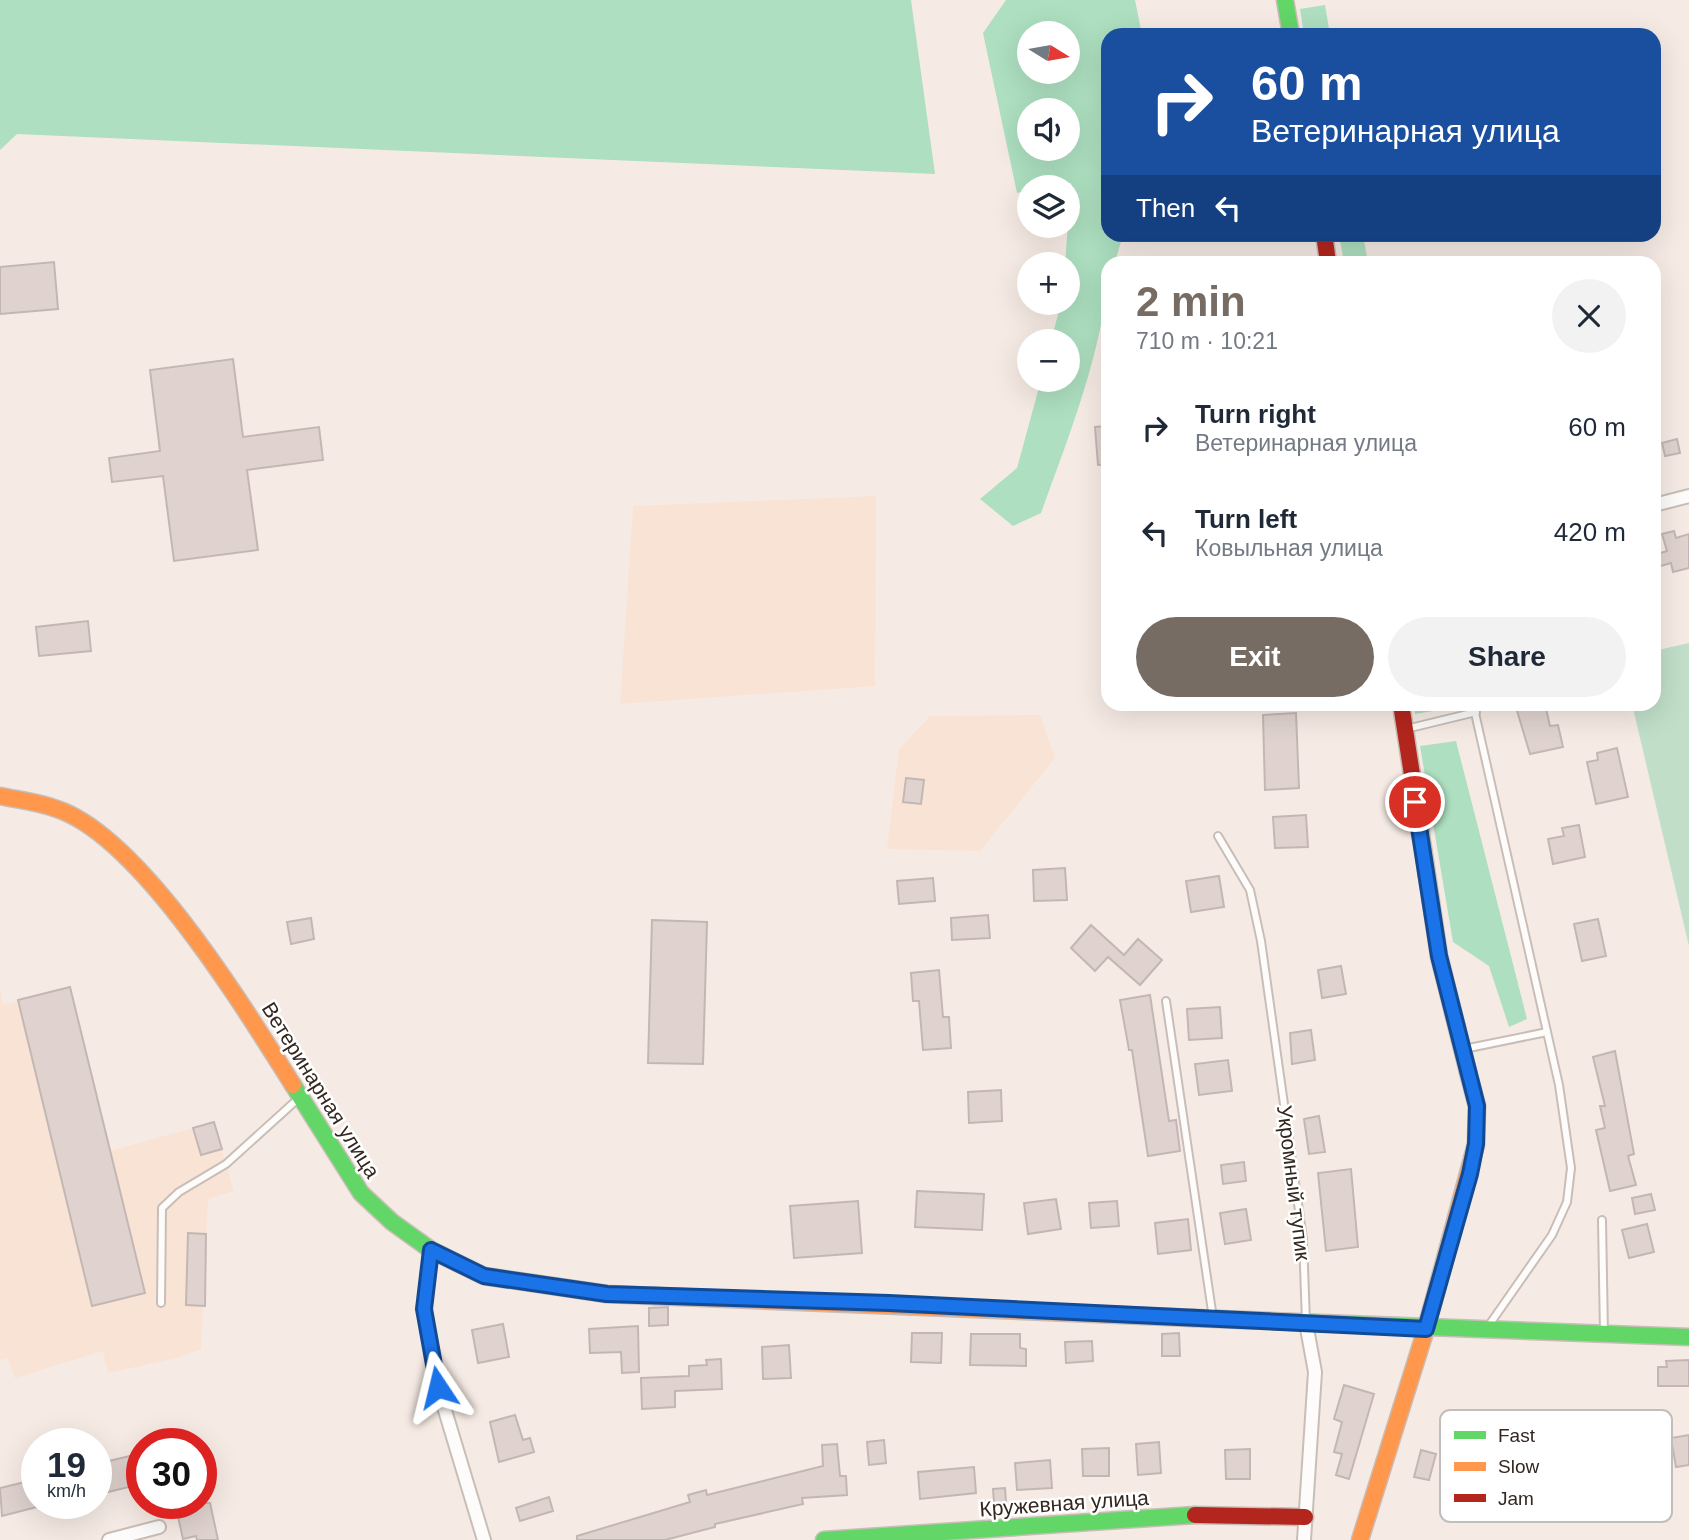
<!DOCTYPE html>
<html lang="en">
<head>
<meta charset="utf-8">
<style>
  :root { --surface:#fff; --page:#f2f2f3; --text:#1f2937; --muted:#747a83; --accent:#776c64 }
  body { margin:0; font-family:Arial,sans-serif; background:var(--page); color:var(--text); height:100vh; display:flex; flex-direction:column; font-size:26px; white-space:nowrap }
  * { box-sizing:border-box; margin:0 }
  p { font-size:23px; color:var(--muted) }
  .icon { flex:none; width:38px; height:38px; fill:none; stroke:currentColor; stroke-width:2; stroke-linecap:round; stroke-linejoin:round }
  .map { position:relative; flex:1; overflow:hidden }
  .sheet { position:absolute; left:1101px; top:256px; width:560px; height:455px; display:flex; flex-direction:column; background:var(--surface); border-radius:21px; box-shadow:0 7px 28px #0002 }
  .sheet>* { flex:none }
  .hud { position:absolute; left:1101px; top:28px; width:560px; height:214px; border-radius:21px; box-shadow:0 7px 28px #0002; background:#1a4fa0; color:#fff; overflow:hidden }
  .needle { width:46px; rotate:101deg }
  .tools { position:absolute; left:1017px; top:21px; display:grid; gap:14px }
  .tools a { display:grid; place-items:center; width:63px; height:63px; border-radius:50%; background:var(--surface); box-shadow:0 7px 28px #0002; font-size:35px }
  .speed { position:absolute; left:21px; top:1428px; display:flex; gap:14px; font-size:35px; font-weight:700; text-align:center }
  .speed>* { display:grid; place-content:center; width:91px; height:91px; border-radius:50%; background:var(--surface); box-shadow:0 7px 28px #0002; line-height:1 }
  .speed small { font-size:18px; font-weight:400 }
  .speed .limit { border:10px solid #d22; background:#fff; color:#111 }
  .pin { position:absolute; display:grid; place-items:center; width:60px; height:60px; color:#fff; margin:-30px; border:4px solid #fff; border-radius:50%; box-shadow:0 2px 7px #0007 }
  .me { position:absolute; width:77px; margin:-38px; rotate:350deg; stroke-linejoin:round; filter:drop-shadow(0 0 5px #0008) }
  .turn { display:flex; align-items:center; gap:24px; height:147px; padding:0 35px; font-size:32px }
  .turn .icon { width:91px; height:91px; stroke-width:2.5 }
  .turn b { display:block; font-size:49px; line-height:60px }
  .then { display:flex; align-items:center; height:66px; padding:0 35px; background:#0003; gap:14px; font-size:26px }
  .round { display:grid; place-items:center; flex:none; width:74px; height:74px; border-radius:37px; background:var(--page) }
  .head { display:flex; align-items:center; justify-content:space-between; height:119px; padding:0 35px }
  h1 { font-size:42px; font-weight:700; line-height:52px; color:var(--accent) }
  .cta { display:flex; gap:14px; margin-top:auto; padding:14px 35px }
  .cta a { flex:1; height:80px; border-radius:42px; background:var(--accent); color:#fff; font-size:28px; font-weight:700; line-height:80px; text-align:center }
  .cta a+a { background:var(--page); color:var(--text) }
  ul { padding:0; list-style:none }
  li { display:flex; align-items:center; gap:21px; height:105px; padding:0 35px }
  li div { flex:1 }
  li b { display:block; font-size:26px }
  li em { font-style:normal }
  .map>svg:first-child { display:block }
  .built { fill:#f9e3d5 }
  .green { fill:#c0dec8 }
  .forest { fill:#addfc0; fill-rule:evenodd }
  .building { fill:#e0d3cf; stroke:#c3b7b4; stroke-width:2 }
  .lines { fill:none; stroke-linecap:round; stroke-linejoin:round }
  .lane-casing { stroke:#c8beb7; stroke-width:10 }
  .street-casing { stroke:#c8beb7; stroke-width:16 }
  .fast-casing { stroke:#c8beb7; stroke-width:19 }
  .slow-casing { stroke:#c8beb7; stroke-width:19 }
  .jam-casing { stroke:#c8beb7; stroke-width:19 }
  .lane { stroke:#fefcfb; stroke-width:6 }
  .street { stroke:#fefcfb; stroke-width:12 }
  .fast { stroke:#63d668; stroke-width:16 }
  .slow { stroke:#ff974d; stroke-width:16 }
  .jam { stroke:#b3261e; stroke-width:16 }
  .route-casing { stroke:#114b97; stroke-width:18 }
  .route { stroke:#1a73e8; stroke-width:12 }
  .labels { text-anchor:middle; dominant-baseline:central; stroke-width:5; stroke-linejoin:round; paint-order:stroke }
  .street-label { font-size:21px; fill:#33271f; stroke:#fff }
  .key { fill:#fff; stroke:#c2bebc; stroke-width:2 }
  .key-label { font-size:19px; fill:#33271f }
</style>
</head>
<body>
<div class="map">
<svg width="1689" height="1540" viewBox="0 0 1689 1540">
  <rect width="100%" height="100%" fill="#f6ebe4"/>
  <g class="built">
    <polygon points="876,496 875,686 620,704 633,506"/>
    <polygon points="1040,715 1055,758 980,851 887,849 899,749 930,716"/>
    <polygon points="70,987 110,1151 214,1122 234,1191 208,1199 201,1349 177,1358 108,1373 103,1351 15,1378 7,1358 0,1360 0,988 3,1005"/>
  </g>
  <polygon class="green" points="1689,643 1689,946 1632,704 1654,704 1654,651"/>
  <g class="forest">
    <polygon points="0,0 911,0 935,174 17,134 0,150"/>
    <path d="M 1006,0 L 1135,0 L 1142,35 L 1108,35 L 1108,234 L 1123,235 L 1115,262 L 1108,262 C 1108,339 1067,441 1041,513 L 1013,526 L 980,499 L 1017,468 L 1041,380 L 1068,380 L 1068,341 L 1051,341 L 1061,303 L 1068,303 L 1068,264 L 1065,264 L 1071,183 L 1029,187 L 1029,190 L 1017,193 L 983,33 ZM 1029,33 L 1068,33 L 1068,72 L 1029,72 ZM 1029,110 L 1068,110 L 1068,149 L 1029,149 Z"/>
    <polygon points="1325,5 1330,35 1304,35 1300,9"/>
    <polygon points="1339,235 1363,235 1368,262 1344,262"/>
    <polygon points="1413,704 1451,704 1452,708 1415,714"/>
    <polygon points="1456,741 1527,1019 1509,1027 1489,966 1453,942 1420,746"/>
  </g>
  <g class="building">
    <polygon points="54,262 58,309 0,314 0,267"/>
    <polygon points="233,359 243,437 319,427 323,460 247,470 258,550 174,561 163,476 112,482 109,458 160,451 150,370"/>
    <polygon points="1108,426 1108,464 1098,465 1095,427"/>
    <polygon points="1677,439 1680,453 1665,456 1662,443"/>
    <polygon points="1674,531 1676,538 1689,534 1689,568 1673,572 1671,563 1654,568 1654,555 1667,551 1662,534"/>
    <polygon points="88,621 91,651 39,656 36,627"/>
    <polygon points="1515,704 1545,704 1550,726 1558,725 1563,747 1530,754"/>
    <polygon points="1296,713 1299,788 1265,790 1263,715"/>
    <polygon points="1617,748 1628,797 1596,804 1587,762 1598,760 1597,753"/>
    <polygon points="906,778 924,780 921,804 903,802"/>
    <polygon points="1306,815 1308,847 1275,848 1273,817"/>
    <polygon points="1579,825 1585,857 1553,864 1548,839 1564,836 1562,828"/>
    <polygon points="1065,868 1067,900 1034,901 1033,870"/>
    <polygon points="1219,876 1224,907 1191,912 1186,881"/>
    <polygon points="933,878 935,901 899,904 897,881"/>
    <polygon points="988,915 990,938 952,940 951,918"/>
    <polygon points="311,918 314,939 291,944 287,922"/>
    <polygon points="1598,919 1606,956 1582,961 1574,924"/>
    <polygon points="652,920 707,922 703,1064 648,1063"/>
    <polygon points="1091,925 1124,955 1138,939 1162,960 1140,985 1108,957 1095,971 1071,948"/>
    <polygon points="1341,966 1346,994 1322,998 1318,970"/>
    <polygon points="939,970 943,1017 949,1017 951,1048 923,1050 919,1001 913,1001 911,973"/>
    <polygon points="70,987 145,1293 92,1306 18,1000"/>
    <polygon points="1150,995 1169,1121 1176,1120 1180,1151 1148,1156 1132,1050 1129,1050 1120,1000"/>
    <polygon points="1220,1007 1222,1038 1189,1040 1187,1009"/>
    <polygon points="1311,1030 1315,1060 1292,1064 1290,1033"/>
    <polygon points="1615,1051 1634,1154 1628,1156 1636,1185 1610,1191 1596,1130 1605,1128 1600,1106 1605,1106 1593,1057"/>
    <polygon points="1228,1060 1232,1091 1199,1095 1195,1064"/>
    <polygon points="1001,1090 1002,1121 969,1123 968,1092"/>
    <polygon points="1319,1116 1325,1152 1309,1154 1304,1119"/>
    <polygon points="214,1122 222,1149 201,1155 193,1128"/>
    <polygon points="1244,1162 1246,1181 1223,1184 1221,1165"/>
    <polygon points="1351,1169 1358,1247 1326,1251 1318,1173"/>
    <polygon points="917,1191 984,1194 982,1230 915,1227"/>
    <polygon points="1651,1194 1655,1210 1635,1214 1632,1198"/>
    <polygon points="1056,1199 1061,1229 1028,1234 1024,1203"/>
    <polygon points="858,1201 862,1253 794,1258 790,1206"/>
    <polygon points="1117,1201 1119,1226 1091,1228 1089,1203"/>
    <polygon points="1246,1209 1251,1240 1225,1244 1220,1213"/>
    <polygon points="1188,1219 1191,1250 1158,1254 1155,1223"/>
    <polygon points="1647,1224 1654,1252 1629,1258 1622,1230"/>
    <polygon points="188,1233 206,1234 205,1306 186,1305"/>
    <polygon points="668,1307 668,1325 649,1326 649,1308"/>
    <polygon points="503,1324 509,1357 478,1363 472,1330"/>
    <polygon points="638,1326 639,1372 622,1373 621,1352 590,1353 589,1329"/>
    <polygon points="912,1333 942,1333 941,1363 911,1362"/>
    <polygon points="1179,1333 1180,1356 1162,1356 1162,1334"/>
    <polygon points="971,1334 1020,1334 1020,1348 1026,1349 1026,1366 970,1365"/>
    <polygon points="1092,1341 1093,1361 1066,1363 1065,1342"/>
    <polygon points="789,1345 791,1378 763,1379 762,1347"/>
    <polygon points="721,1359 722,1389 675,1391 675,1407 642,1409 641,1378 689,1376 689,1366 707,1365 706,1360"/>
    <polygon points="1689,1360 1689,1386 1658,1386 1658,1367 1667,1367 1666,1361"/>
    <polygon points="1344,1385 1374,1394 1349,1479 1336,1475 1342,1454 1334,1452 1342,1422 1334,1419"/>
    <polygon points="515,1415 523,1440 530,1438 534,1452 499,1462 490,1422"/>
    <polygon points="1689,1435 1689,1465 1676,1467 1671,1438"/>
    <polygon points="884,1440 886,1463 869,1465 867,1442"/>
    <polygon points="1159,1442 1161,1473 1138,1475 1136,1444"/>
    <polygon points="837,1444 840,1476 846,1476 847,1495 802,1498 803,1504 715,1524 715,1527 665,1540 577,1540 577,1536 690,1502 688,1495 706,1490 707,1495 823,1466 822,1445"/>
    <polygon points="1109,1448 1109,1476 1083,1476 1082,1449"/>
    <polygon points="1250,1449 1250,1479 1226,1479 1225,1450"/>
    <polygon points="1421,1450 1436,1454 1429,1480 1414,1477"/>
    <polygon points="134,1455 141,1484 96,1495 96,1464"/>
    <polygon points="1050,1460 1052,1488 1017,1490 1015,1463"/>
    <polygon points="974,1467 976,1493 920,1499 918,1472"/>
    <polygon points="37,1479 37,1507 2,1516 0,1488"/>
    <polygon points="1005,1488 1006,1502 994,1503 993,1489"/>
    <polygon points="549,1497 553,1511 520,1521 516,1508"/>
    <polygon points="175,1503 210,1503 218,1540 197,1540 196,1536 183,1539"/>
  </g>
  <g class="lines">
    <defs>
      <g id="lane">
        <polyline points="1473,704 1559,1085 1571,1168 1567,1202 1552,1235 1487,1328"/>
        <polyline points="1406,729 1476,712"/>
        <polyline points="1218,836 1250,890 1261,941 1303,1239 1306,1322"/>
        <polyline points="1166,1001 1213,1318"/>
        <polyline points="1464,1049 1547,1032"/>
        <polyline points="1602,1220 1604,1334"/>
        <polyline points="161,1303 162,1208 179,1192 226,1164 300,1097"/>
      </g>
      <g id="street">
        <polyline points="1654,505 1689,496"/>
        <polyline points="431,1250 424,1309 438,1387 484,1540"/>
        <polyline points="109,1540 159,1527"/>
        <polyline points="1304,1540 1315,1372 1306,1323"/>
      </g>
      <g id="fast">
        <polyline points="1285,0 1291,35"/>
        <polyline points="1415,794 1439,956 1468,1072"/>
        <polyline points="293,1085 361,1193 392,1222 431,1250 484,1276 607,1294 655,1296"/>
        <polyline points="1193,1318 1689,1337"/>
        <polyline points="824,1540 1195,1515"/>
      </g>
      <g id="slow">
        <path d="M 0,796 C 19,800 39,802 57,809 C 141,837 246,1011 293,1085"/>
        <polyline points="655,1296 1193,1318"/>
        <polyline points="1360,1540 1426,1329 1476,1144 1477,1106 1468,1072"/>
      </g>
      <g id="jam">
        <polyline points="1324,234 1328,262"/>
        <polyline points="1401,704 1415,794"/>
        <polyline points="1195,1515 1305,1517"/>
      </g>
    </defs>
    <use href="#lane" class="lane-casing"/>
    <use href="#street" class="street-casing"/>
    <use href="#fast" class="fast-casing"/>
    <use href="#slow" class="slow-casing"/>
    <use href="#jam" class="jam-casing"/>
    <use href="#lane" class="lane"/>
    <use href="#street" class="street"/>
    <use href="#fast" class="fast"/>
    <use href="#slow" class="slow"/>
    <use href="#jam" class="jam"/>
  </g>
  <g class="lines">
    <defs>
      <polyline id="route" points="438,1387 424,1309 431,1250 484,1276 607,1294 889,1303 1426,1329 1470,1174 1476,1144 1477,1106 1439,956 1415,802"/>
    </defs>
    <use href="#route" class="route-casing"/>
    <use href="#route" class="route"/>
  </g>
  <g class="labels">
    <g class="street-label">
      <text transform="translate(321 1090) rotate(58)">Ветеринарная улица</text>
      <text transform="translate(1294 1183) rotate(83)">Укромный тупик</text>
      <text transform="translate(1064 1503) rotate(-4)">Кружевная улица</text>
    </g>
  </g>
  <rect x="1440" y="1410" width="232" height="112" rx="10" class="key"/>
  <rect x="1454" y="1431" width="32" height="8" fill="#63d668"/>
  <rect x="1454" y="1462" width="32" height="9" fill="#ff974d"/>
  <rect x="1454" y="1494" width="32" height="8" fill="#b3261e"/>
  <g class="key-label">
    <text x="1498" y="1442">Fast</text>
    <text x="1498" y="1473">Slow</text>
    <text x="1498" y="1505">Jam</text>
  </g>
</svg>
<div class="tools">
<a><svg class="needle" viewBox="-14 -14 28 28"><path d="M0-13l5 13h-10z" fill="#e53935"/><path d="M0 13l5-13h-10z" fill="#747a83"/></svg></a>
<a><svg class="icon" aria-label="sound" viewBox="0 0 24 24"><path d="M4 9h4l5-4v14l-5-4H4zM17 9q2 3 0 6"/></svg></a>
<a><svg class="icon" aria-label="layers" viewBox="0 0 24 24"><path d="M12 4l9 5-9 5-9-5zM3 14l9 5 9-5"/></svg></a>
<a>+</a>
<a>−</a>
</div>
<div class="speed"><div>19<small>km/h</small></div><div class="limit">30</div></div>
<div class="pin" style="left:1415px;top:802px;background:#d93025"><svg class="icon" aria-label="arrive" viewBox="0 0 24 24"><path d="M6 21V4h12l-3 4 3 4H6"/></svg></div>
<svg class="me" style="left:438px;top:1387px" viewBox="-20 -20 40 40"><path d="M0-17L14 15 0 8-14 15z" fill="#1a73e8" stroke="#fff" stroke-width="4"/></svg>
<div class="hud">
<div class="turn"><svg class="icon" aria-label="right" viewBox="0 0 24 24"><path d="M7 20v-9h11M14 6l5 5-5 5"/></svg><div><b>60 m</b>Ветеринарная улица</div></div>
<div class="then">Then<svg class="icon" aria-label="left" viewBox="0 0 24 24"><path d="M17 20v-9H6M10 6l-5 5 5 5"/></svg></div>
</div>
<section class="sheet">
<div class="head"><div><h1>2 min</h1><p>710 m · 10:21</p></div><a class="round"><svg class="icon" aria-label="close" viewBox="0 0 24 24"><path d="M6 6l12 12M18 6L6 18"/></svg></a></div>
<ul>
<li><svg class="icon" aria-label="right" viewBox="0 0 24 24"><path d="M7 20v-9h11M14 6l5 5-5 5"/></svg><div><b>Turn right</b><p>Ветеринарная улица</p></div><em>60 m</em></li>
<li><svg class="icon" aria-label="left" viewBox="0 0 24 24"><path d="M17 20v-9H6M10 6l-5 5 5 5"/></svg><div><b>Turn left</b><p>Ковыльная улица</p></div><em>420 m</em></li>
</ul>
<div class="cta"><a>Exit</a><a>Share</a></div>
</section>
</div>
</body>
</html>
